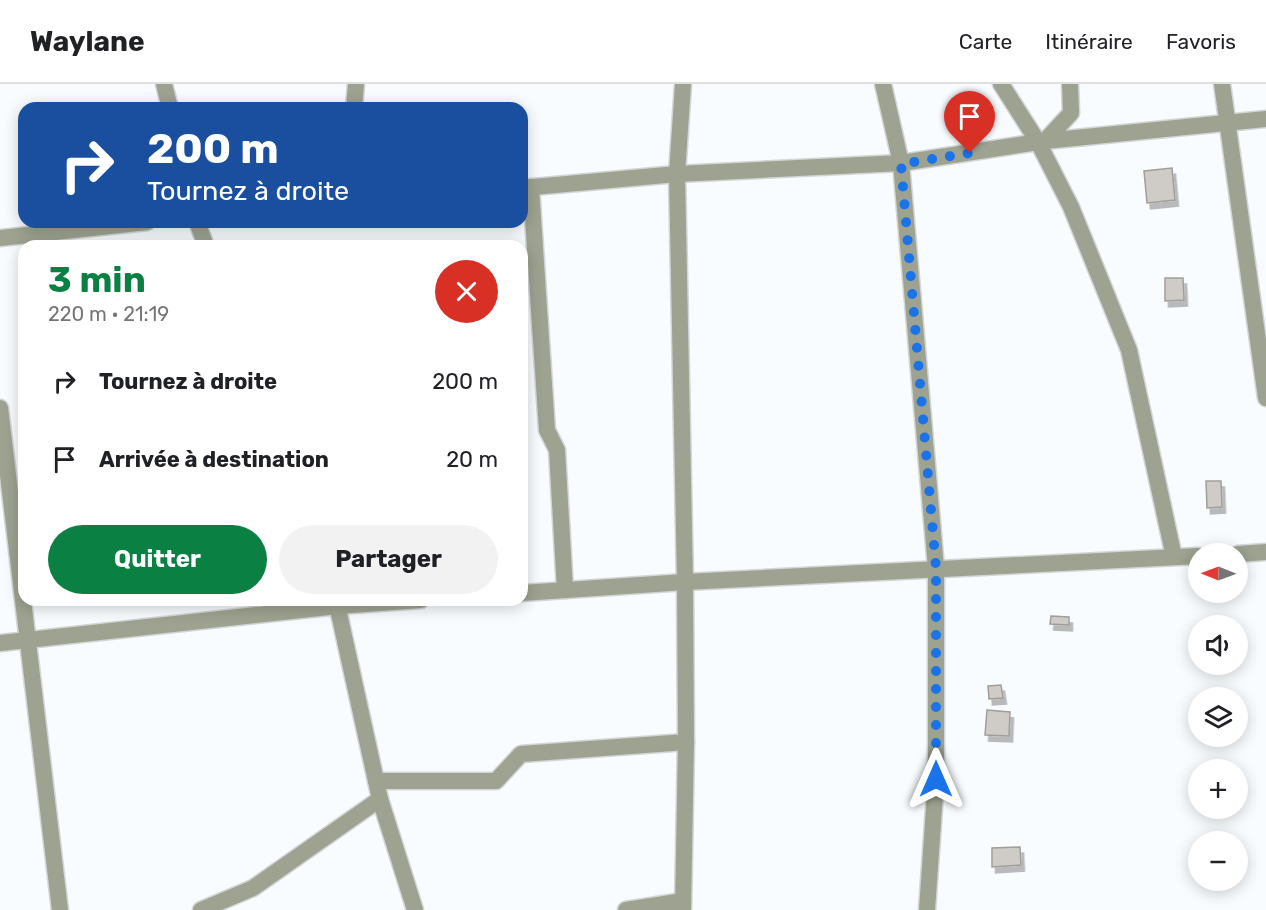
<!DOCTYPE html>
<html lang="fr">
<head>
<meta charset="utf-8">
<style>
  :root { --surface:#fff; --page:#f2f2f2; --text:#202124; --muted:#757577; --line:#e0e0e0; --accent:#0b8043 }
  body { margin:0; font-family:Rubik,sans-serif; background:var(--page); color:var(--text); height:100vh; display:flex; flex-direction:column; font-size:22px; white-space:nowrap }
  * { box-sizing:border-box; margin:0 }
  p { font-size:20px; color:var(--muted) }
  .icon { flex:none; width:33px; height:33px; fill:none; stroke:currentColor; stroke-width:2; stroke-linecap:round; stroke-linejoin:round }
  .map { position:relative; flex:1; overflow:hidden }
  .details { position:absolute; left:18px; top:156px; width:510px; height:366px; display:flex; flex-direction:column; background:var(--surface); border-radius:18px; box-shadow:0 3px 15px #0003 }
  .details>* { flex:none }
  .guide { position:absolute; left:18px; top:18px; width:510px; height:126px; border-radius:18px; box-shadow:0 3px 15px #0003; background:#1a4fa0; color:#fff; overflow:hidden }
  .needle { width:39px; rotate:271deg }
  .controls { position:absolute; left:1188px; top:459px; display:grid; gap:12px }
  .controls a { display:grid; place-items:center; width:60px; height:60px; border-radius:50%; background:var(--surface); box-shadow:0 3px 15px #0003; font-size:30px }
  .pin { position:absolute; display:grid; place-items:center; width:51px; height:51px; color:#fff; margin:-62px -26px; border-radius:50% 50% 50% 0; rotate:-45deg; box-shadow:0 0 6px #0007 }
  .pin .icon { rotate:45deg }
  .me { position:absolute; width:66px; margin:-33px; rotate:0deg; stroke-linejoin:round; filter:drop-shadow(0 0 4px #0008) }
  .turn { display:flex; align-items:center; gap:21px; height:126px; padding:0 30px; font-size:27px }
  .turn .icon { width:78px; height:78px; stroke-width:2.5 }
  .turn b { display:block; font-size:42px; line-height:51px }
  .round { display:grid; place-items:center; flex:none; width:63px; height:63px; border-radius:32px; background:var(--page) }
  .overview { display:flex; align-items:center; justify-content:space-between; height:102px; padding:0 30px }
  h1 { font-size:36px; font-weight:700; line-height:45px; color:var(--accent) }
  .cta { display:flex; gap:12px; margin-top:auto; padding:12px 30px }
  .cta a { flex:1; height:69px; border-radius:36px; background:var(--accent); color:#fff; font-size:24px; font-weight:700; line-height:69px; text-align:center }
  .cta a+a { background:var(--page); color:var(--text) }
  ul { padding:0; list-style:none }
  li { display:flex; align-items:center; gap:18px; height:78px; padding:0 30px }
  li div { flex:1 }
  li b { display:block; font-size:22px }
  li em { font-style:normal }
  header { display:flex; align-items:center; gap:36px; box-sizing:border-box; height:84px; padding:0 30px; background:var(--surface); border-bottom:2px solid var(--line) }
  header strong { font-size:28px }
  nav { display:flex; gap:33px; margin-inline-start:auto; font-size:21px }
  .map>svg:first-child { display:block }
  .building { fill:#cfccc7; stroke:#a19e99; stroke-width:1.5; filter:url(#shadow) }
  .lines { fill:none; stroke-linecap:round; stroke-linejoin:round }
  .minor-casing { stroke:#d3d6d8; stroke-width:19 }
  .minor { stroke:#9da390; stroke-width:16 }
  .route { stroke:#1a73e8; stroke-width:10; stroke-dasharray:0 18 }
</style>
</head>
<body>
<header>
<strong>Waylane</strong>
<nav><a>Carte</a><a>Itinéraire</a><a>Favoris</a></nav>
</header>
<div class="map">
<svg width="1266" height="826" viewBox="0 0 1266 826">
  <defs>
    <filter id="shadow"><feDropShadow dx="3.5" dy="6" stdDeviation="0" flood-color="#0004"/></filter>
  </defs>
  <rect width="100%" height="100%" fill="#f9fcfe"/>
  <g class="building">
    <polygon points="1172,84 1175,116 1147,119 1144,87"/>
    <polygon points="1165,194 1183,194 1184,216 1165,217"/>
    <polygon points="1206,397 1221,397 1222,423 1207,424"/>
    <polygon points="1051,532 1069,533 1069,541 1050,540"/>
    <polygon points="1001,601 1003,614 989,615 988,602"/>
    <polygon points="987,626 1010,628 1009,652 985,651"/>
    <polygon points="1020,763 1021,781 992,783 992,764"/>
  </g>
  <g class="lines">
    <defs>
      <g id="minor">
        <polyline points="164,0 170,24"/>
        <polyline points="683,0 677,90 685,498 686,658 683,826"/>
        <polyline points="883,0 901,79 936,484 936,695 927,826"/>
        <polyline points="1001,0 1038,58 1071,123 1129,266 1174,473"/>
        <polyline points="1222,0 1266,314"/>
        <polyline points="354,24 356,0"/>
        <polyline points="1045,57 1071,29 1070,0"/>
        <polyline points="531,103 547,346 557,366 565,506"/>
        <polyline points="522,104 677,90 901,79 1045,57 1266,35"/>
        <polyline points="197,138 206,162"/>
        <polyline points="0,154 147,138"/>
        <polyline points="0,324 60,826"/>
        <polyline points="1238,470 1266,468"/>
        <polyline points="522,509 685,498 1198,472"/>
        <polyline points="336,516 380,715 415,826"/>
        <polyline points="0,559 338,522 421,516"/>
        <polyline points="376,697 496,697 521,670 686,658"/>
        <polyline points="201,826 253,804 380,715"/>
        <polyline points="626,826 683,817"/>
      </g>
    </defs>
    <use href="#minor" class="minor-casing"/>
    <use href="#minor" class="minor"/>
  </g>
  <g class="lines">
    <polyline class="route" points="936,695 936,484 901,80 970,69"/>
  </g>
</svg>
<div class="controls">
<a><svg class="needle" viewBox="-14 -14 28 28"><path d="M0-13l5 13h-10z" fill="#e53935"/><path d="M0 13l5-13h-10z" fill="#757577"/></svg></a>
<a><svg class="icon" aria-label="sound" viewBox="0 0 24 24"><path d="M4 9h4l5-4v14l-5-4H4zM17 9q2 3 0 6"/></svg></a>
<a><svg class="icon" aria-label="layers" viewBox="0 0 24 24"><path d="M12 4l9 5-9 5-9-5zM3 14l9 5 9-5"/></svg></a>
<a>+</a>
<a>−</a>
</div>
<div class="pin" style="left:970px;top:69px;background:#d93025"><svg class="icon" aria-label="arrive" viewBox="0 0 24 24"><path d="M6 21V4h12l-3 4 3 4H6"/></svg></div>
<svg class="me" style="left:936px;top:695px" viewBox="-20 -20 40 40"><path d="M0-17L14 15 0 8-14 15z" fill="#1a73e8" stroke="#fff" stroke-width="4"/></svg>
<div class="guide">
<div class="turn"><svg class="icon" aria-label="right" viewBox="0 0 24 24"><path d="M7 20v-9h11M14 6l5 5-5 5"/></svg><div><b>200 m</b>Tournez à droite</div></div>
</div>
<section class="details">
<div class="overview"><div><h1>3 min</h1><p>220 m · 21:19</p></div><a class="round" style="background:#d93025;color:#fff"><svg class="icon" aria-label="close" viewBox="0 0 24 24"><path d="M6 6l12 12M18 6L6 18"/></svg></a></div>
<ul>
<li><svg class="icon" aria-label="right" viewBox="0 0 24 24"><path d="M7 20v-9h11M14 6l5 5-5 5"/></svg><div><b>Tournez à droite</b></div><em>200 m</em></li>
<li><svg class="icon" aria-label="arrive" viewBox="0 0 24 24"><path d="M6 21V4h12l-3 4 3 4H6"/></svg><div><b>Arrivée à destination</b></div><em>20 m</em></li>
</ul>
<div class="cta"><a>Quitter</a><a>Partager</a></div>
</section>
</div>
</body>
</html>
